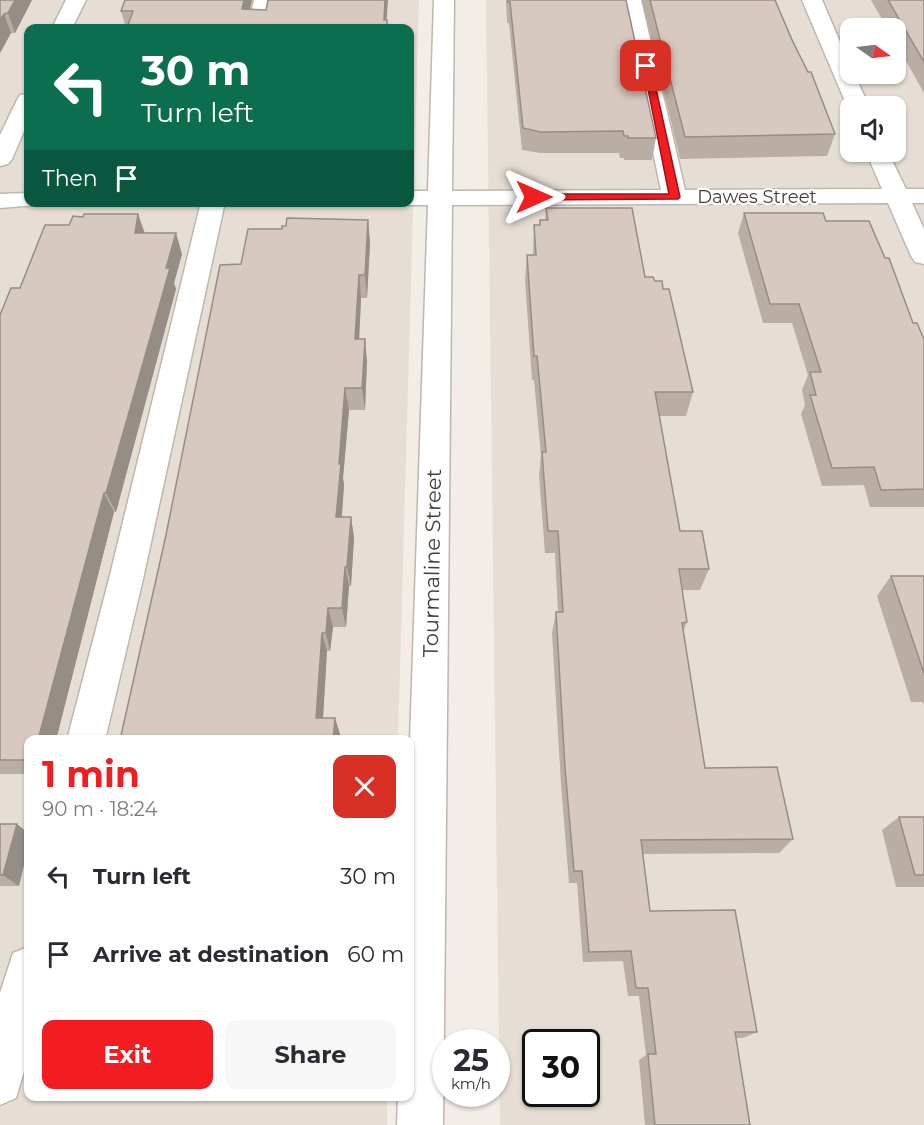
<!DOCTYPE html>
<html lang="en">
<head>
<meta charset="utf-8">
<style>
  :root { --surface:#fff; --page:#f7f7f7; --text:#2b2b33; --muted:#7c7c81; --accent:#f21d20 }
  body { margin:0; font-family:Montserrat,sans-serif; background:var(--page); color:var(--text); height:100vh; display:flex; flex-direction:column; font-size:22px; white-space:nowrap }
  * { box-sizing:border-box; margin:0 }
  p { font-size:20px; color:var(--muted) }
  .icon { flex:none; width:33px; height:33px; fill:none; stroke:currentColor; stroke-width:2; stroke-linecap:round; stroke-linejoin:round }
  .map { position:relative; flex:1; overflow:hidden }
  .side { position:absolute; left:24px; top:735px; width:390px; height:366px; display:flex; flex-direction:column; background:var(--surface); border-radius:12px; box-shadow:0 2px 4px #0004 }
  .side>* { flex:none }
  .top-card { position:absolute; left:24px; top:24px; width:390px; height:183px; border-radius:12px; box-shadow:0 2px 4px #0004; background:#0b6e4f; color:#fff; overflow:hidden }
  .needle { width:39px; rotate:104deg }
  .tools { position:absolute; left:840px; top:18px; display:grid; gap:12px }
  .tools a { display:grid; place-items:center; width:66px; height:66px; border-radius:12px; background:var(--surface); box-shadow:0 2px 4px #0004; font-size:30px }
  .speed { position:absolute; left:432px; top:1029px; display:flex; gap:12px; font-size:30px; font-weight:700; text-align:center }
  .speed>* { display:grid; place-content:center; width:78px; height:78px; border-radius:50%; background:var(--surface); box-shadow:0 2px 4px #0004; line-height:1 }
  .speed small { font-size:15px; font-weight:400 }
  .speed .limit { border:3px solid #111; border-radius:9px; background:#fff; color:#111 }
  .pin { position:absolute; display:grid; place-items:center; width:51px; height:51px; color:#fff; margin:-26px; border-radius:12px; box-shadow:0 3px 9px #0006 }
  .me { position:absolute; width:66px; margin:-33px; rotate:90deg; stroke-linejoin:round; filter:drop-shadow(0 0 4px #0008) }
  .turn { display:flex; align-items:center; gap:21px; height:126px; padding:0 18px; font-size:27px }
  .turn .icon { width:78px; height:78px; stroke-width:2.5 }
  .turn b { display:block; font-size:42px; line-height:51px }
  .then { display:flex; align-items:center; height:57px; padding:0 18px; background:#0003; gap:12px; font-size:22px }
  .round { display:grid; place-items:center; flex:none; width:63px; height:63px; border-radius:12px; background:var(--page) }
  .overview { display:flex; align-items:center; justify-content:space-between; height:102px; padding:0 18px }
  h1 { font-size:36px; font-weight:700; line-height:45px; color:var(--accent) }
  .action { display:flex; gap:12px; margin-top:auto; padding:12px 18px }
  .action a { flex:1; height:69px; border-radius:12px; background:var(--accent); color:#fff; font-size:24px; font-weight:700; line-height:69px; text-align:center }
  .action a+a { background:var(--page); color:var(--text) }
  ul { padding:0; list-style:none }
  li { display:flex; align-items:center; gap:18px; height:78px; padding:0 18px }
  li div { flex:1 }
  li b { display:block; font-size:22px }
  li em { font-style:normal }
  .map>svg:first-child { display:block }
  .residential { fill:#e6ded4; fill-rule:evenodd }
  .lines { fill:none; stroke-linecap:round; stroke-linejoin:round }
  .minor-casing { stroke:#c0b6ac; stroke-width:3 }
  .minor { fill:#fff; fill-rule:evenodd }
  .wall { fill:#b9ada4 }
  .shaded-wall { fill:#968d86 }
  .building { fill:#d7c9bf; stroke:#968d86; stroke-width:1.5 }
  .route { fill:#f21d20; stroke:#9d1315; stroke-width:1.5 }
  .labels { text-anchor:middle; dominant-baseline:central; stroke-width:4.5; stroke-linejoin:round; paint-order:stroke }
  .far-street-label { font-size:18px; fill:#453c36; stroke:#fff }
  .street-label { font-size:21px; fill:#453c36; stroke:#fff }
</style>
</head>
<body>
<div class="map">
<svg width="924" height="1125" viewBox="0 0 924 1125">
  <rect width="100%" height="100%" fill="#f2ede6"/>
  <g class="residential">
    <path d="M 0,0 L 419,0 L 398,739 L 28,740 L 28,1096 L 387,1097 L 387,1125 L 0,1125 ZM 28,28 L 410,28 L 410,202 L 28,202 Z"/>
    <path d="M 486,0 L 924,0 L 924,1125 L 500,1125 ZM 850,28 L 896,28 L 896,74 L 850,74 ZM 850,106 L 896,106 L 896,152 L 850,152 ZM 536,1042 L 586,1042 L 586,1094 L 536,1094 Z"/>
  </g>
  <g class="lines">
    <defs>
      <g id="minor">
        <polygon points="66,0 86,0 72,28 52,28"/>
        <polygon points="254,0 274,0 268,28 248,28"/>
        <polygon points="434,0 454,0 452,191 661,190 621,0 641,0 685,190 882,189 866,152 888,152 906,189 924,189 924,203 912,203 924,229 924,264 915,262 911,256 888,203 452,205 443,1125 397,1125 398,1096 410,1096 410,741 428,205 410,205 401,202 410,202 410,191 428,191"/>
        <polygon points="802,0 822,0 850,65 850,74 854,74 869,106 850,106 850,111 847,106"/>
        <polygon points="28,94 28,122 12,159 8,164 0,166 0,135 17,100 20,95"/>
        <polygon points="28,193 28,202 38,202 37,205 0,208 0,194"/>
        <polygon points="201,202 225,202 143,579 105,740 67,740 109,579"/>
        <polygon points="28,947 28,1058 16,1098 0,1105 0,993 13,953"/>
      </g>
    </defs>
    <use href="#minor" class="minor-casing"/>
    <use href="#minor" class="minor"/>
  </g>
  <g class="wall">
    <polygon points="0,0 32,0 15,33 11,33 0,53"/>
    <polygon points="252,0 250,9 387,20 388,28 126,28 121,11"/>
    <polygon points="506,0 626,0 656,138 652,160 624,160 624,158 620,158 619,153 540,153 522,150 509,23 507,23"/>
    <polygon points="642,0 775,0 835,134 827,156 680,159"/>
    <polygon points="871,0 924,0 924,93 896,43 896,28 887,28"/>
    <polygon points="546,208 645,277 655,281 663,289 693,392 686,416 659,416 680,531 709,569 700,590 682,590 687,622 683,632 705,768 793,839 779,853 643,854 650,911 757,1032 743,1038 736,1038 750,1125 645,1125 639,1060 646,1055 639,996 628,996 623,961 583,962 577,883 569,883 561,784 552,633 556,612 558,612 555,553 545,553 539,475 541,455 534,380 532,380 525,280 527,255 533,255 534,225 539,225 540,220 545,220"/>
    <polygon points="744,213 826,221 885,258 913,323 924,339 924,507 870,507 864,485 822,486 801,414 805,405 802,390 808,375 792,323 763,323 738,233"/>
    <polygon points="138,214 145,233 182,254 174,283 176,289 116,512 114,512 56,740 28,740 28,774 0,774 0,315 20,288 83,217"/>
    <polygon points="368,220 370,243 367,298 361,298 359,339 367,361 365,410 349,410 343,478 344,485 342,517 351,517 354,538 351,586 349,586 346,627 333,627 330,651 327,651 323,718 340,734 339,740 120,740 241,264 282,229"/>
    <polygon points="891,576 924,576 924,705 923,702 911,702 877,596"/>
    <polygon points="899,817 924,817 924,887 896,887 882,830"/>
    <polygon points="0,824 19,886 0,886"/>
  </g>
  <g class="shaded-wall">
    <polygon points="15,0 32,0 15,33 8,13"/>
    <polygon points="244,0 252,0 246,28 242,9"/>
    <polygon points="385,0 388,0 386,28 385,28 384,14"/>
    <polygon points="4,14 11,33 0,53 0,20"/>
    <polygon points="138,214 145,235 135,233"/>
    <polygon points="368,220 370,243 367,298 365,275"/>
    <polygon points="176,233 182,254 174,283 176,289 116,512 106,493"/>
    <polygon points="359,275 361,298 358,362 355,339"/>
    <polygon points="365,339 367,361 365,410 362,388"/>
    <polygon points="345,388 349,410 343,478 344,485 340,538 336,517 339,464"/>
    <polygon points="104,493 114,512 56,740 38,740"/>
    <polygon points="351,517 354,538 351,586 347,567"/>
    <polygon points="345,567 349,586 346,627 342,608"/>
    <polygon points="328,608 333,627 330,651 326,633"/>
    <polygon points="322,633 327,651 322,734 316,718"/>
    <polygon points="335,718 340,734 339,740 333,740"/>
    <polygon points="17,824 28,833 28,849 19,886 3,875"/>
  </g>
  <g class="building">
    <polygon points="0,0 15,0 8,13 4,14 0,20"/>
    <polygon points="125,0 244,0 242,9 266,10 268,0 385,0 384,20 387,20 387,28 127,28 133,11 121,11"/>
    <polygon points="508,0 626,0 656,138 628,138 628,136 624,136 623,131 541,132 523,128 510,2 508,2"/>
    <polygon points="650,0 775,0 792,40 808,72 811,72 835,134 685,137"/>
    <polygon points="888,0 924,0 924,62"/>
    <polygon points="546,208 632,208 645,277 653,277 655,281 662,281 663,289 669,289 693,392 655,392 680,531 702,531 709,569 679,569 687,622 682,623 705,768 777,767 793,839 641,840 650,911 735,910 757,1032 735,1032 750,1125 655,1125 648,1054 656,1054 648,988 636,988 631,951 589,952 582,871 574,871 565,768 556,612 563,612 558,531 548,531 542,452 546,452 537,356 534,356 527,255 536,255 534,225 540,225 540,220 548,220"/>
    <polygon points="744,213 823,213 826,221 869,221 885,258 889,258 913,323 917,323 924,339 924,489 881,490 874,467 832,468 810,395 816,395 810,372 821,372 799,304 770,304"/>
    <polygon points="84,214 138,214 135,233 176,233 166,268 170,268 106,493 104,493 38,740 28,740 28,760 0,760 0,315 11,288 20,288 45,225 69,225 73,216 83,217"/>
    <polygon points="287,218 368,220 365,275 359,275 355,339 365,339 362,388 345,388 339,464 341,464 336,517 351,517 347,567 345,567 342,608 328,608 326,633 322,633 316,718 335,718 333,740 120,740 166,535 220,265 241,264 248,229 282,229 282,226 286,226"/>
    <polygon points="891,576 924,576 924,673"/>
    <polygon points="899,817 924,817 924,875 915,875"/>
    <polygon points="0,824 17,824 3,875 0,875"/>
  </g>
  <polygon class="route" points="643,64 651,66 680,197 678,199 531,200 531,195 534,194 669,194"/>
  <g class="labels">
    <g class="far-street-label">
      <text x="757" y="197">Dawes Street</text>
    </g>
    <g class="street-label">
      <text transform="translate(432 563) rotate(-89)">Tourmaline Street</text>
    </g>
  </g>
</svg>
<div class="tools">
<a><svg class="needle" viewBox="-14 -14 28 28"><path d="M0-13l5 13h-10z" fill="#e53935"/><path d="M0 13l5-13h-10z" fill="#7c7c81"/></svg></a>
<a><svg class="icon" aria-label="sound" viewBox="0 0 24 24"><path d="M4 9h4l5-4v14l-5-4H4zM17 9q2 3 0 6"/></svg></a>
</div>
<div class="speed"><div>25<small>km/h</small></div><div class="limit">30</div></div>
<div class="pin" style="left:646px;top:66px;background:#d93025"><svg class="icon" aria-label="arrive" viewBox="0 0 24 24"><path d="M6 21V4h12l-3 4 3 4H6"/></svg></div>
<svg class="me" style="left:534px;top:197px" viewBox="-20 -20 40 40"><path d="M0-17L14 15 0 8-14 15z" fill="#f21d20" stroke="#fff" stroke-width="4"/></svg>
<div class="top-card">
<div class="turn"><svg class="icon" aria-label="left" viewBox="0 0 24 24"><path d="M17 20v-9H6M10 6l-5 5 5 5"/></svg><div><b>30 m</b>Turn left</div></div>
<div class="then">Then<svg class="icon" aria-label="arrive" viewBox="0 0 24 24"><path d="M6 21V4h12l-3 4 3 4H6"/></svg></div>
</div>
<section class="side">
<div class="overview"><div><h1>1 min</h1><p>90 m · 18:24</p></div><a class="round" style="background:#d93025;color:#fff"><svg class="icon" aria-label="close" viewBox="0 0 24 24"><path d="M6 6l12 12M18 6L6 18"/></svg></a></div>
<ul>
<li><svg class="icon" aria-label="left" viewBox="0 0 24 24"><path d="M17 20v-9H6M10 6l-5 5 5 5"/></svg><div><b>Turn left</b></div><em>30 m</em></li>
<li><svg class="icon" aria-label="arrive" viewBox="0 0 24 24"><path d="M6 21V4h12l-3 4 3 4H6"/></svg><div><b>Arrive at destination</b></div><em>60 m</em></li>
</ul>
<div class="action"><a>Exit</a><a>Share</a></div>
</section>
</div>
</body>
</html>
